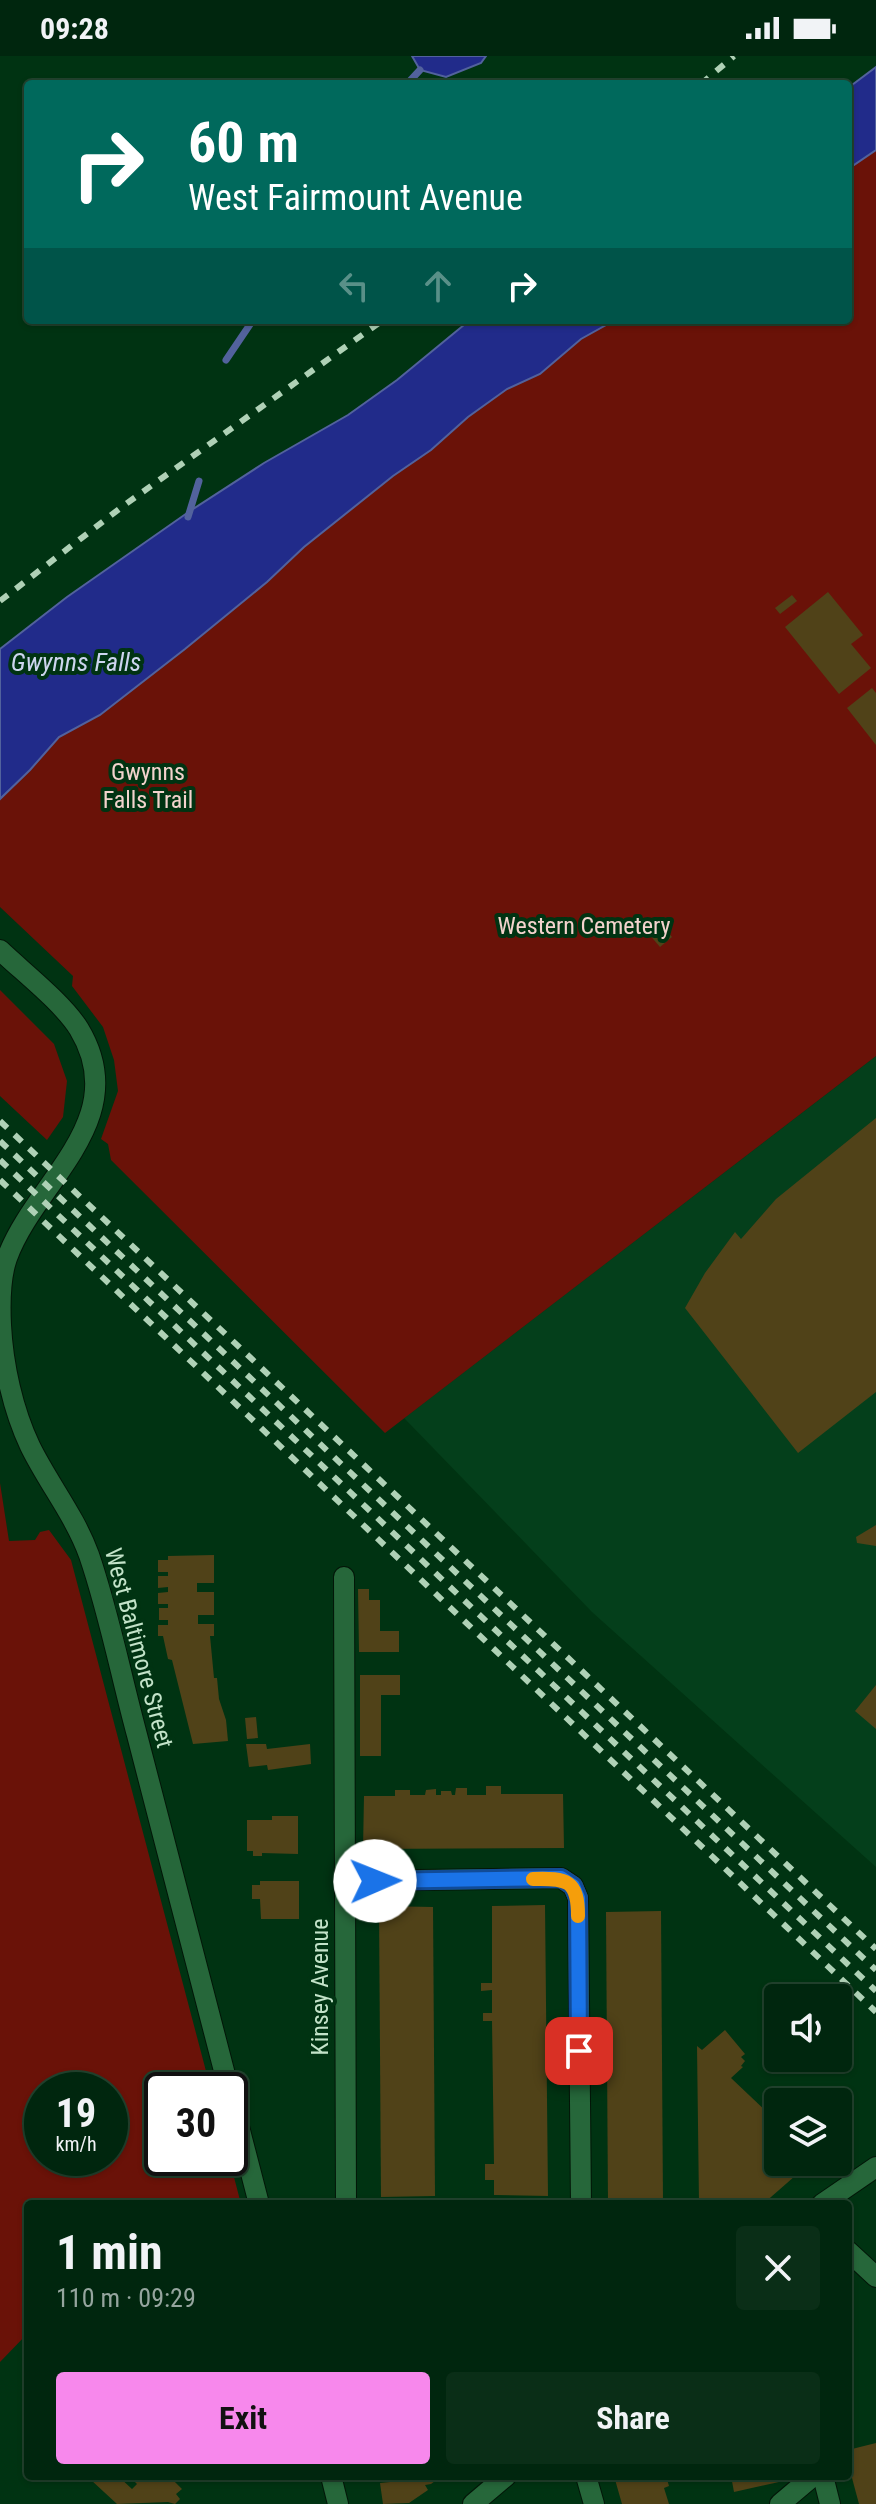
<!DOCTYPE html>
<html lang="en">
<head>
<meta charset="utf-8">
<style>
  :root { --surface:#00260e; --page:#0a2e17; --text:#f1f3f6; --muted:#95a59e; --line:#22432e; --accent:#f788ec }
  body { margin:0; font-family:"Roboto Condensed",sans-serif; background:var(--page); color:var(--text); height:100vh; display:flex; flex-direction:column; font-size:30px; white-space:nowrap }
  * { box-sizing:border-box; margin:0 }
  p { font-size:26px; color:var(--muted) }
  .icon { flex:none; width:44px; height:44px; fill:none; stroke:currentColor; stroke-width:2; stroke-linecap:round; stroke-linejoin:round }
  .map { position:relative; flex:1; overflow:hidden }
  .details { position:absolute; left:24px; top:2144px; width:828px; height:280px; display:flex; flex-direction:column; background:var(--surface); border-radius:8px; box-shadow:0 2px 6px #0004,0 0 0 2px var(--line) }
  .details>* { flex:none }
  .banner { position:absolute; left:24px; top:24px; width:828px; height:244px; border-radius:8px; box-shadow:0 2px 6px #0004,0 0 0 2px var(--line); background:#00695c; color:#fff; overflow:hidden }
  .buttons { position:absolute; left:764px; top:1928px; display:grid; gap:16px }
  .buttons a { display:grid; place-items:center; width:88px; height:88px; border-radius:8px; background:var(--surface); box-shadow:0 2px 6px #0004,0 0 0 2px var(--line); font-size:40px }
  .speed { position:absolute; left:24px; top:2016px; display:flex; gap:16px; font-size:40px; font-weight:700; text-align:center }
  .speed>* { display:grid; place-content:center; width:104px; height:104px; border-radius:50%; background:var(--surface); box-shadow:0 2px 6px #0004,0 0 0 2px var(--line); line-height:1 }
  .speed small { font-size:20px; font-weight:400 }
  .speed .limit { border:4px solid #111; border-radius:12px; background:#fff; color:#111 }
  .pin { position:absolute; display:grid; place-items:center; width:68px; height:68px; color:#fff; margin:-34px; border-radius:16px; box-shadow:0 4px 12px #0006 }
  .me { position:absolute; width:88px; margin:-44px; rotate:89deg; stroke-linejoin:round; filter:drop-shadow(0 0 6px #0008) }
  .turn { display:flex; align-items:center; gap:28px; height:168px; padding:0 32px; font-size:36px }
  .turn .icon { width:104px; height:104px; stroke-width:2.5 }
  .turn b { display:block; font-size:56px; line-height:68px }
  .lanes { display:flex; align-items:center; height:76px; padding:0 32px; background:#0003; justify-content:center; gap:40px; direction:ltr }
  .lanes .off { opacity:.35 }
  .round { display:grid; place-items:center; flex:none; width:84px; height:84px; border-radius:8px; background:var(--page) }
  .headline { display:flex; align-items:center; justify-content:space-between; height:136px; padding:0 32px }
  h1 { font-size:48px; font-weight:700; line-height:60px }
  .button { display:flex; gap:16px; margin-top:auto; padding:16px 32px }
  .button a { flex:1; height:92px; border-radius:8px; background:var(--accent); color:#111; font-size:32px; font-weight:700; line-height:92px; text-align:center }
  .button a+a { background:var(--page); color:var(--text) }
  .status { display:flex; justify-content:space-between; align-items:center; height:56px; padding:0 40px; background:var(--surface); direction:ltr }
  .status svg { height:22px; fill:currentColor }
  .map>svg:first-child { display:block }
  .built { fill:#043f1b }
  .green { fill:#6a1208; fill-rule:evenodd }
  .water { fill:#212b8a; stroke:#52629d; stroke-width:2 }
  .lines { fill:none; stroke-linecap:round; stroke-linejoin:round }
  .stream { stroke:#52629d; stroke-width:7 }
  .building { fill:#504218 }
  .street-casing { stroke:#031608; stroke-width:22 }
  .secondary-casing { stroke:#031608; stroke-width:22 }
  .street { stroke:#26673a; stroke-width:20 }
  .secondary { stroke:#26673a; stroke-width:20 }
  .rail { stroke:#afd1b6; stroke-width:6; stroke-dasharray:10 10; stroke-linecap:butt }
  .route-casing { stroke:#114b97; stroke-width:20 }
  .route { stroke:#1a73e8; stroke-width:14 }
  .slow { stroke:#f59e0b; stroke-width:14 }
  .labels { text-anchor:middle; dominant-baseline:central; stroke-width:8; stroke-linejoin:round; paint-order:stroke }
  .park-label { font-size:24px; fill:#f3d3cd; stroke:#003312 }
  .street-label { font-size:24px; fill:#c3e3c9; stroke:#003312 }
  .water-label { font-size:26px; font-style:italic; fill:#cdd5ef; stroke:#003312 }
</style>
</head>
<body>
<div class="status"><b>09:28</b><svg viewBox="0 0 49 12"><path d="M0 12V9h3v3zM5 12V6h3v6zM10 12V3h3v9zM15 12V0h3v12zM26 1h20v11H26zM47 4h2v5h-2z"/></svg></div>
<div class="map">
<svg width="876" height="2448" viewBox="0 0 876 2448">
  <rect width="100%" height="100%" fill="#003312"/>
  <polygon class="built" points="876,1000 876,1811 592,1556 404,1362"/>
  <g class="green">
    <polygon points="876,31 876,1000 385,1377 111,1104 108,1088 101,1083 118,1035 114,1004 103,971 72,930 73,920 0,851 0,665 534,264 848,264 848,54"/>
    <polygon points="0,934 54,988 67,1025 63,1061 47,1084 0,1040"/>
    <path d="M 0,1427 L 9,1485 L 35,1484 L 40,1476 L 49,1474 L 71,1504 L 211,2034 L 162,2034 L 162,2102 L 229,2102 L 241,2148 L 28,2148 L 28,2277 L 0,2306 ZM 110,2034 L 110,2102 L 42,2102 L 42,2034 Z"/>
  </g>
  <g class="water">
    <polygon points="412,0 486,0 481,7 446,21 420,14"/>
    <polygon points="876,11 876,94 848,113 848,32"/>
    <polygon points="470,264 615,264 581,283 540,318 507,333 468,361 431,394 393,420 304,491 267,526 185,593 100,659 59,681 30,714 0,743 0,593 67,541 190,455 264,407 348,359 397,324"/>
  </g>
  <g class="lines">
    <g class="stream">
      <polyline points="407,28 420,14"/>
      <polyline points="226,304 253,264"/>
      <polyline points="188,461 199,425"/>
    </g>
  </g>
  <g class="building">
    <polygon points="828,536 863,579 851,588 871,612 839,638 785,571"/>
    <polygon points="792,539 797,545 780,558 775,552"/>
    <polygon points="872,632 876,637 876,689 847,652"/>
    <polygon points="660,867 672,881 660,891 648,877"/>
    <polygon points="876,1062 876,1336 798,1397 685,1252 705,1217 735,1176 741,1183 776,1143"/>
    <polygon points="876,1469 876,1490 857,1487 856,1481"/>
    <polygon points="214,1499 214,1527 197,1527 197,1536 214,1536 214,1559 198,1559 198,1568 214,1568 214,1580 210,1580 214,1622 217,1622 219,1643 226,1664 228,1685 193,1688 172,1604 168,1603 163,1580 158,1580 158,1569 168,1569 168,1564 159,1564 159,1552 168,1552 168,1548 158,1548 158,1537 168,1536 168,1531 158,1532 158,1520 168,1520 168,1516 158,1516 158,1504 168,1504 168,1500"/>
    <polygon points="358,1533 369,1533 369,1544 380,1544 380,1575 399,1575 399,1596 359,1596"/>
    <polygon points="360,1619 400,1619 400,1639 381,1639 381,1700 360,1700"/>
    <polygon points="876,1629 876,1673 855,1655"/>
    <polygon points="256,1661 258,1682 247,1683 245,1662"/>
    <polygon points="246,1688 266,1688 267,1693 310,1688 311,1708 268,1714 267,1709 249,1711"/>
    <polygon points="486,1730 501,1730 501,1738 563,1738 564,1792 363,1793 364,1740 395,1740 395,1734 410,1734 410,1739 425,1739 426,1734 436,1733 436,1739 441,1739 441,1735 451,1735 452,1739 455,1739 456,1732 467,1732 467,1739 486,1739"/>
    <polygon points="272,1760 298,1760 298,1798 262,1797 262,1800 253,1800 253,1795 247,1795 247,1764 272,1764"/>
    <polygon points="260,1825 299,1825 299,1863 261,1863 260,1843 252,1843 252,1829 260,1829"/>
    <polygon points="545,1849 548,2140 494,2139 494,2124 485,2124 485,2108 494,2108 492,1965 483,1965 483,1957 492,1957 492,1934 481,1935 481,1927 492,1927 492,1850"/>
    <polygon points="379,1850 433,1851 435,2140 381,2141"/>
    <polygon points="661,1855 663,2148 608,2148 606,1856"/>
    <polygon points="725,1974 745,1998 741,2001 745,2005 741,2010 743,2011 731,2022 768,2057 778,2050 778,2106 811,2106 763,2148 699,2148 697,1990 702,1994"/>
    <polygon points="876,2387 876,2448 859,2448 848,2407 848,2394"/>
    <polygon points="94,2420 118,2420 132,2433 137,2428 129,2420 169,2420 182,2433 176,2438 180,2443 175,2448 168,2446 117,2448 91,2424"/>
    <polygon points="389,2420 442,2420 431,2428 425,2429 428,2434 409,2447 383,2448 380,2427 390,2426"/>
    <polygon points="614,2420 666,2420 669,2430 664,2432 669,2448 622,2448"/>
    <polygon points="731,2420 786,2420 788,2424 734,2436"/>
  </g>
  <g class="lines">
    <defs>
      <g id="street">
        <polyline points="344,1521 346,2148"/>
        <polyline points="346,1825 561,1822 573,1830 578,1842 581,2148"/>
        <polyline points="848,2195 876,2221"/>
        <polyline points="586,2420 594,2448"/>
        <polyline points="823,2420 830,2448"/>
        <polyline points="780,2448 813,2420"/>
      </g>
      <g id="secondary">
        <path d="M 0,894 C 23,916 63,947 79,973 C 134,1064 35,1125 7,1202 C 0,1222 0,1248 1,1269 C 3,1309 13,1354 30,1390 C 48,1427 75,1460 89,1499 C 109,1557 121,1620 137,1679 C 168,1797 198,1916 229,2034"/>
        <polyline points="230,2036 259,2148"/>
        <polyline points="822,2148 876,2111"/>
        <polyline points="331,2420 338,2448"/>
        <polyline points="473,2448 506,2420"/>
      </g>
    </defs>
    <use href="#street" class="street-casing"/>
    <use href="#secondary" class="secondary-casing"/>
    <use href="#street" class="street"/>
    <use href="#secondary" class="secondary"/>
    <g class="rail">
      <polyline points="701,28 734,0"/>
      <polyline points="0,545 123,450 383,264"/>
      <polyline points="0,1065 876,1893"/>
      <polyline points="0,1085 876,1914"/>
      <polyline points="0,1104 876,1935"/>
      <polyline points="0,1124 876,1956"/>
    </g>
  </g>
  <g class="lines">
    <defs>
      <polyline id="route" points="375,1825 561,1822 573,1830 578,1842 579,1995"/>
    </defs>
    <use href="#route" class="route-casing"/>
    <use href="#route" class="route"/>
    <path class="slow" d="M 533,1823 C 567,1822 578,1824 578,1860"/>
  </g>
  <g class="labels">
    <g class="park-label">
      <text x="148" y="716">Gwynns<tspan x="148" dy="28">Falls Trail</tspan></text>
      <text x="584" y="870">Western Cemetery</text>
    </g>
    <g class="street-label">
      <text transform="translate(139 1592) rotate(75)">West Baltimore Street</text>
      <text transform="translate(320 1931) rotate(-90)">Kinsey Avenue</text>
    </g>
    <g class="water-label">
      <text x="76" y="606">Gwynns Falls</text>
    </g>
  </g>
</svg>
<div class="buttons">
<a><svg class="icon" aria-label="sound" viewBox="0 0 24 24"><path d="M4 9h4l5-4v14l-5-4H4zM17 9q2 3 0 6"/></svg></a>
<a><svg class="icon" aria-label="layers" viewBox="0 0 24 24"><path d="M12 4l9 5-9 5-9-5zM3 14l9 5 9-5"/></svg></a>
</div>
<div class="speed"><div>19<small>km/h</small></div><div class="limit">30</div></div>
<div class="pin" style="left:579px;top:1995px;background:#d93025"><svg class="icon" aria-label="arrive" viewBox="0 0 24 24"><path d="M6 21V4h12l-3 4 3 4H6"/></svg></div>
<svg class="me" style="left:375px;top:1825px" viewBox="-20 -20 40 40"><circle r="19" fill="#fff"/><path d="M0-13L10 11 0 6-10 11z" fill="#1a73e8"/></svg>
<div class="banner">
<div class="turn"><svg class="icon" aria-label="right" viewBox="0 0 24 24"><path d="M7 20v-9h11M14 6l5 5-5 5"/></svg><div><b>60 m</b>West Fairmount Avenue</div></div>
<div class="lanes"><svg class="icon off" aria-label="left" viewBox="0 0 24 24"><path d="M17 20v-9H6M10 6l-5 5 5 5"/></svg><svg class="icon off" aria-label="ahead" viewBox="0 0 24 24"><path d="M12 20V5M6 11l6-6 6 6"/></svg><svg class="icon" aria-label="right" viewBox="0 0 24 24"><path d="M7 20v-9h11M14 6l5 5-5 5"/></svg></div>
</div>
<section class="details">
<div class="headline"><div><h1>1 min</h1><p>110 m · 09:29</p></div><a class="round"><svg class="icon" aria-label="close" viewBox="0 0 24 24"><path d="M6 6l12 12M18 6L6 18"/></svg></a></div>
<div class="button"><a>Exit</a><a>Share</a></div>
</section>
</div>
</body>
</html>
